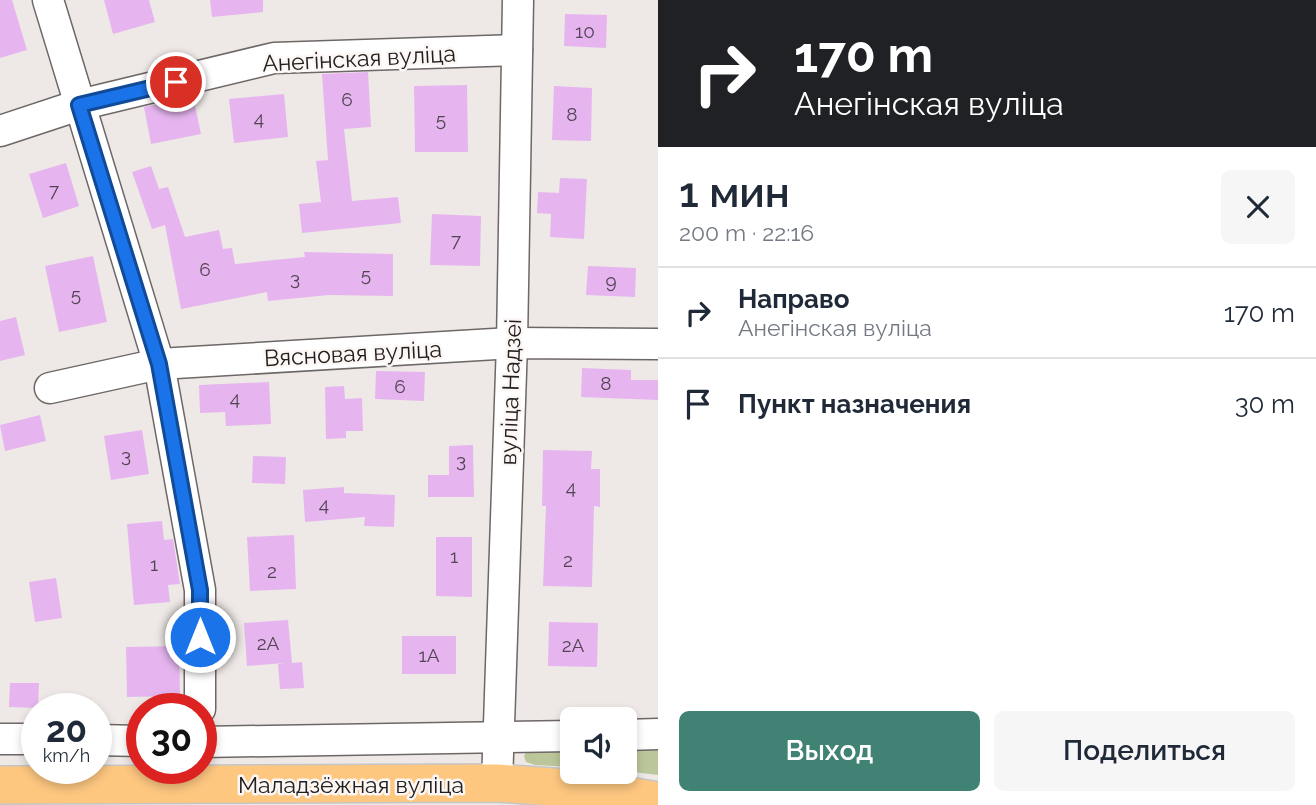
<!DOCTYPE html>
<html lang="ru">
<head>
<meta charset="utf-8">
<style>
  :root { --surface:#fff; --page:#f6f6f7; --text:#1f2937; --muted:#747a83; --line:#e0e1e3; --accent:#408273 }
  body { margin:0; font-family:Raleway,sans-serif; background:var(--page); color:var(--text); height:100vh; display:flex; flex-direction:column; font-size:26px; white-space:nowrap }
  * { box-sizing:border-box; margin:0 }
  p { font-size:23px; color:var(--muted) }
  .icon { flex:none; width:38px; height:38px; fill:none; stroke:currentColor; stroke-width:2; stroke-linecap:round; stroke-linejoin:round }
  .map { position:relative; flex:1; overflow:hidden }
  .sheet { display:flex; flex-direction:column; background:var(--surface); width:658px }
  .sheet>* { flex:none }
  .hud { background:#202124; color:#fff; overflow:hidden }
  .controls { position:absolute; left:560px; top:707px; display:grid; gap:14px }
  .controls a { display:grid; place-items:center; width:77px; height:77px; border-radius:10px; background:var(--surface); box-shadow:0 4px 10px #0003; font-size:35px }
  .speed { position:absolute; left:21px; top:693px; display:flex; gap:14px; font-size:35px; font-weight:700; text-align:center }
  .speed>* { display:grid; place-content:center; width:91px; height:91px; border-radius:50%; background:var(--surface); box-shadow:0 4px 10px #0003; line-height:1 }
  .speed small { font-size:18px; font-weight:400 }
  .speed .limit { border:10px solid #d22; background:#fff; color:#111 }
  .pin { position:absolute; display:grid; place-items:center; width:60px; height:60px; color:#fff; margin:-30px; border:4px solid #fff; border-radius:50%; box-shadow:0 2px 7px #0007 }
  .me { position:absolute; width:77px; margin:-38px; rotate:0deg; stroke-linejoin:round; filter:drop-shadow(0 0 5px #0008) }
  .turn { display:flex; align-items:center; gap:24px; height:147px; padding:0 21px; font-size:32px }
  .turn .icon { width:91px; height:91px; stroke-width:2.5 }
  .turn b { display:block; font-size:49px; line-height:60px }
  .round { display:grid; place-items:center; flex:none; width:74px; height:74px; border-radius:10px; background:var(--page) }
  .headline { display:flex; align-items:center; justify-content:space-between; height:119px; padding:0 21px }
  h1 { font-size:42px; font-weight:600; line-height:52px }
  .primary-button { display:flex; gap:14px; margin-top:auto; padding:14px 21px }
  .primary-button a { flex:1; height:80px; border-radius:10px; background:var(--accent); color:#fff; font-size:28px; font-weight:600; line-height:80px; text-align:center }
  .primary-button a+a { background:var(--page); color:var(--text) }
  ul { padding:0; list-style:none }
  li { display:flex; align-items:center; gap:21px; height:91px; padding:0 21px; border-top:2px solid var(--line) }
  li div { flex:1 }
  li b { display:block; font-size:26px }
  li em { font-style:normal }
  main { display:flex; flex:1; min-height:0 }
  .map>svg:first-child { display:block }
  .green { fill:#bbc79a }
  .building { fill:#e6b5ef }
  .lines { fill:none; stroke-linecap:round; stroke-linejoin:round }
  .minor-casing { stroke:#6d6766; stroke-width:33 }
  .major-casing { stroke:#c6c5c5; stroke-width:40 }
  .minor { stroke:#fff; stroke-width:30 }
  .major { stroke:#fdc780; stroke-width:37 }
  .route-casing { stroke:#114b97; stroke-width:18 }
  .route { stroke:#1a73e8; stroke-width:12 }
  .labels { text-anchor:middle; dominant-baseline:central; stroke-width:5; stroke-linejoin:round; paint-order:stroke }
  .number-label { font-size:19px; fill:#534553 }
  .street-label { font-size:23px; fill:#22201f; stroke:#fcf6f4 }
</style>
</head>
<body>
<main>
<div class="map">
<svg width="658" height="805" viewBox="0 0 658 805">
  <rect width="100%" height="100%" fill="#eee9e6"/>
  <g class="green">
    <polygon points="528,748 572,748 572,767 535,765 526,762 524,756"/>
    <polygon points="625,748 658,748 658,775 625,771"/>
  </g>
  <g class="building">
    <polygon points="0,0 12,0 27,50 0,58"/>
    <polygon points="104,0 149,0 155,22 113,34"/>
    <polygon points="210,0 263,0 263,12 212,17"/>
    <polygon points="565,14 607,15 606,48 564,46"/>
    <polygon points="368,72 371,127 344,129 352,201 398,197 401,223 302,233 299,204 321,202 316,161 328,160 322,74"/>
    <polygon points="467,85 468,152 415,152 414,86"/>
    <polygon points="554,86 592,88 591,141 552,140"/>
    <polygon points="284,94 288,137 234,143 229,99"/>
    <polygon points="193,96 201,134 151,144 144,107"/>
    <polygon points="66,163 79,206 43,218 29,174"/>
    <polygon points="151,166 159,189 168,187 185,237 219,230 223,249 232,248 235,264 305,257 304,252 393,254 393,296 329,295 268,301 267,292 181,309 165,225 152,229 132,172"/>
    <polygon points="560,178 587,179 584,239 550,237 551,214 537,213 538,192 559,193"/>
    <polygon points="432,214 481,216 480,266 430,265"/>
    <polygon points="93,256 107,322 59,332 45,266"/>
    <polygon points="588,266 636,268 635,297 586,295"/>
    <polygon points="16,317 25,355 0,361 0,321"/>
    <polygon points="582,368 631,370 631,380 658,380 658,400 581,397"/>
    <polygon points="376,371 425,372 424,401 375,399"/>
    <polygon points="269,382 271,424 226,426 225,412 200,413 199,385"/>
    <polygon points="344,386 345,399 362,398 363,431 346,431 346,438 326,439 325,387"/>
    <polygon points="40,415 46,441 5,451 0,425"/>
    <polygon points="142,430 149,474 111,480 104,436"/>
    <polygon points="473,445 474,497 428,497 428,475 449,475 449,446"/>
    <polygon points="543,450 592,451 591,469 600,469 600,507 594,506 592,587 543,586 546,506 542,506"/>
    <polygon points="253,456 286,457 285,484 252,483"/>
    <polygon points="344,487 344,493 395,495 394,527 364,526 365,517 305,522 303,490"/>
    <polygon points="162,521 164,540 173,539 180,584 168,585 170,602 134,605 127,524"/>
    <polygon points="294,535 296,589 250,591 247,537"/>
    <polygon points="436,537 472,537 472,597 436,596"/>
    <polygon points="56,578 62,618 35,622 29,582"/>
    <polygon points="288,620 292,663 302,662 304,688 280,689 278,664 284,663 247,666 244,623"/>
    <polygon points="549,622 598,623 597,667 548,666"/>
    <rect x="402" y="636" width="54" height="38"/>
    <polygon points="179,646 180,696 127,697 126,647"/>
    <polygon points="10,683 39,683 38,708 9,707"/>
  </g>
  <g class="lines">
    <defs>
      <g id="minor">
        <polyline points="48,0 159,364 200,590 200,709"/>
        <polyline points="0,131 79,105 274,58 517,50"/>
        <polyline points="50,388 159,364 512,343 658,344"/>
        <polyline points="625,735 658,734"/>
        <polyline points="0,739 37,739"/>
        <polyline points="96,740 142,741"/>
        <polyline points="201,742 572,736"/>
        <polyline points="497,783 512,343 518,0"/>
      </g>
      <polyline id="major" points="0,785 497,783 595,790 658,801"/>
    </defs>
    <use href="#minor" class="minor-casing"/>
    <use href="#major" class="major-casing"/>
    <use href="#minor" class="minor"/>
    <use href="#major" class="major"/>
  </g>
  <g class="lines">
    <defs>
      <polyline id="route" points="176,82 79,105 159,364 200,590 200,637"/>
    </defs>
    <use href="#route" class="route-casing"/>
    <use href="#route" class="route"/>
  </g>
  <g class="labels">
    <g class="number-label">
      <text x="585" y="31">10</text>
      <text x="347" y="99">6</text>
      <text x="572" y="114">8</text>
      <text x="259" y="118">4</text>
      <text x="441" y="119">5</text>
      <text x="54" y="190">7</text>
      <text x="456" y="240">7</text>
      <text x="205" y="269">6</text>
      <text x="366" y="274">5</text>
      <text x="295" y="278">3</text>
      <text x="611" y="281">9</text>
      <text x="76" y="294">5</text>
      <text x="606" y="383">8</text>
      <text x="400" y="386">6</text>
      <text x="235" y="398">4</text>
      <text x="126" y="455">3</text>
      <text x="461" y="460">3</text>
      <text x="571" y="487">4</text>
      <text x="324" y="504">4</text>
      <text x="454" y="556">1</text>
      <text x="568" y="560">2</text>
      <text x="154" y="564">1</text>
      <text x="272" y="571">2</text>
      <text x="268" y="643">2А</text>
      <text x="573" y="645">2А</text>
      <text x="429" y="655">1А</text>
    </g>
    <g class="street-label">
      <text transform="translate(359 58) rotate(-3)">Анегінская вуліца</text>
      <text transform="translate(353 353) rotate(-3)">Вясновая вуліца</text>
      <text transform="translate(510 392) rotate(-88)">вуліца Надзеі</text>
      <text x="351" y="784">Маладзёжная вуліца</text>
    </g>
  </g>
</svg>
<div class="controls">
<a><svg class="icon" aria-label="sound" viewBox="0 0 24 24"><path d="M4 9h4l5-4v14l-5-4H4zM17 9q2 3 0 6"/></svg></a>
</div>
<div class="speed"><div>20<small>km/h</small></div><div class="limit">30</div></div>
<div class="pin" style="left:176px;top:82px;background:#d93025"><svg class="icon" aria-label="arrive" viewBox="0 0 24 24"><path d="M6 21V4h12l-3 4 3 4H6"/></svg></div>
<svg class="me" style="left:200px;top:637px" viewBox="-20 -20 40 40"><circle r="17" fill="#1a73e8" stroke="#fff" stroke-width="3"/><path d="M0-11L8 9 0 5-8 9z" fill="#fff"/></svg>
</div>
<section class="sheet">
<div class="hud">
<div class="turn"><svg class="icon" aria-label="right" viewBox="0 0 24 24"><path d="M7 20v-9h11M14 6l5 5-5 5"/></svg><div><b>170 m</b>Анегінская вуліца</div></div>
</div>
<div class="headline"><div><h1>1 мин</h1><p>200 m · 22:16</p></div><a class="round"><svg class="icon" aria-label="close" viewBox="0 0 24 24"><path d="M6 6l12 12M18 6L6 18"/></svg></a></div>
<ul>
<li><svg class="icon" aria-label="right" viewBox="0 0 24 24"><path d="M7 20v-9h11M14 6l5 5-5 5"/></svg><div><b>Направо</b><p>Анегінская вуліца</p></div><em>170 m</em></li>
<li><svg class="icon" aria-label="arrive" viewBox="0 0 24 24"><path d="M6 21V4h12l-3 4 3 4H6"/></svg><div><b>Пункт назначения</b></div><em>30 m</em></li>
</ul>
<div class="primary-button"><a>Выход</a><a>Поделиться</a></div>
</section>
</main>
</body>
</html>
